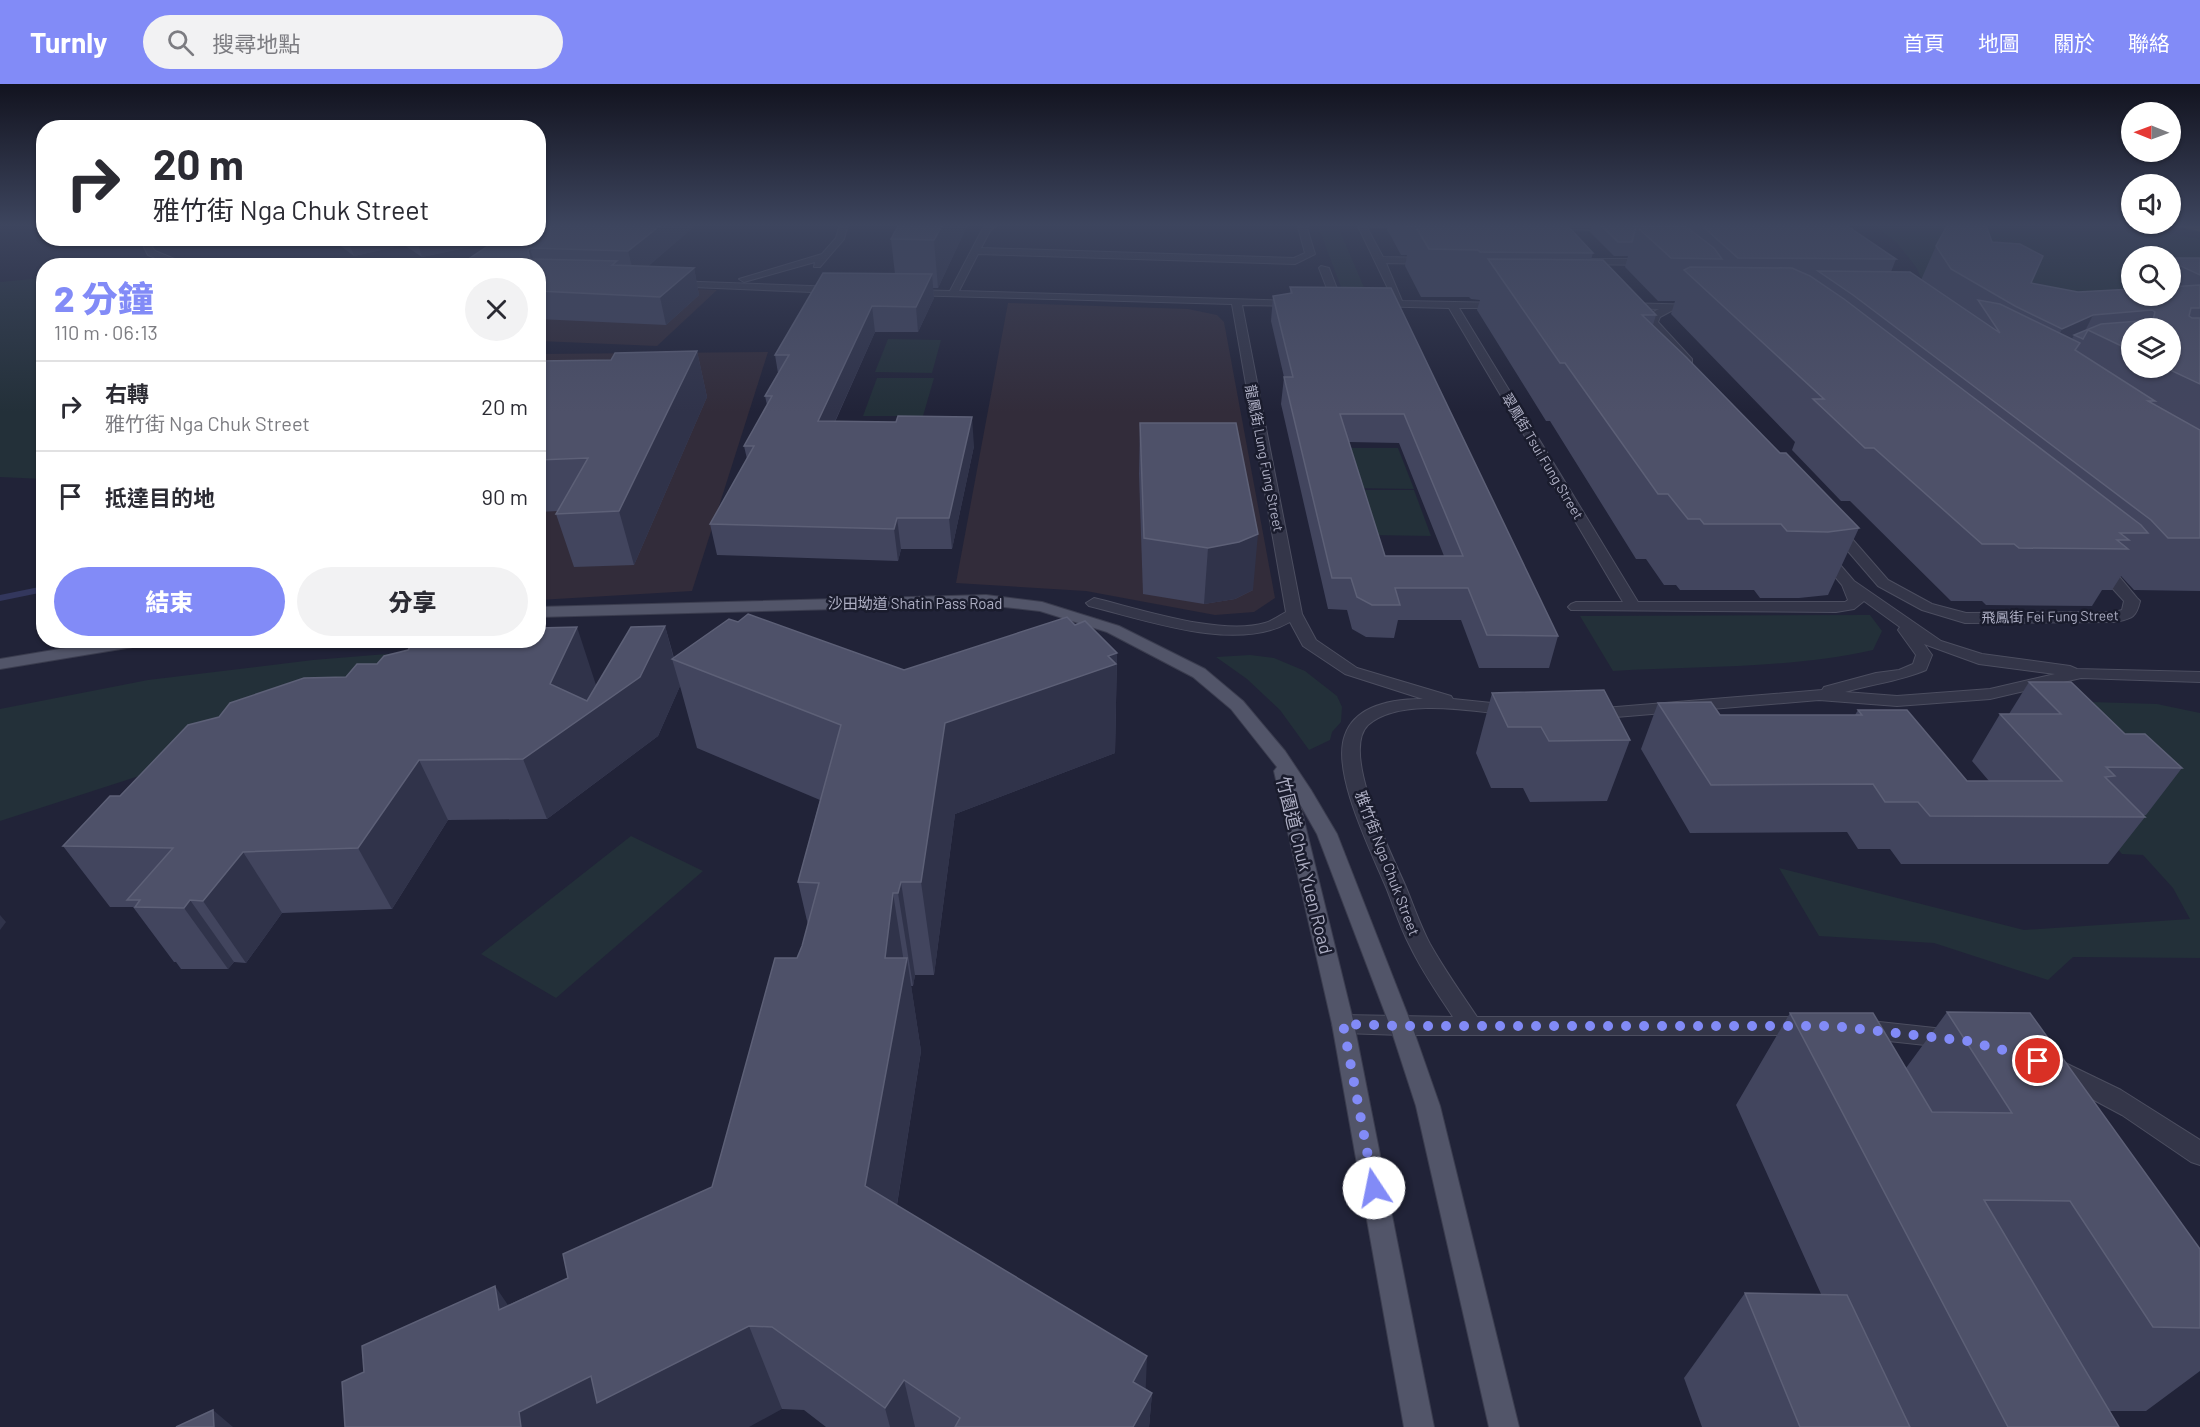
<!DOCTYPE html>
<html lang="zh-TW">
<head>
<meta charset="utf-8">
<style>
  :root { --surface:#fff; --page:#f2f2f3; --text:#2b2b33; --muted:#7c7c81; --line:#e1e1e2; --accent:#828bf7 }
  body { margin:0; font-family:Barlow,"Noto Sans TC",sans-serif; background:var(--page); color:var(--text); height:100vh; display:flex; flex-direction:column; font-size:22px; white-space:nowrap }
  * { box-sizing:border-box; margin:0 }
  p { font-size:20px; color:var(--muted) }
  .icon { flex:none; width:33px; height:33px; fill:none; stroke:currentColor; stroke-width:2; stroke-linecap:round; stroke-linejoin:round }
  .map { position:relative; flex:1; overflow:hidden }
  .side { position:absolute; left:36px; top:174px; width:510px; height:390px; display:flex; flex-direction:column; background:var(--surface); border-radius:24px; box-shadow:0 2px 4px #0004 }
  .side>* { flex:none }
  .hud { position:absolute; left:36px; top:36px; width:510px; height:126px; border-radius:24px; box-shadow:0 2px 4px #0004; background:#fff; color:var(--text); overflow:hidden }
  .needle { width:39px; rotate:271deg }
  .controls { position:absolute; left:2121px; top:18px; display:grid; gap:12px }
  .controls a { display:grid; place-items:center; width:60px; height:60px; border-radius:50%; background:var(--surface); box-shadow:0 2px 4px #0004; font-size:30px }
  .pin { position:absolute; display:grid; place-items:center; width:51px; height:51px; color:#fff; margin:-26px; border:3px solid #fff; border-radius:50%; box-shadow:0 2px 6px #0007 }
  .me { position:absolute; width:66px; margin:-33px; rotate:349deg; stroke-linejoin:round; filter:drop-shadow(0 0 4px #0008) }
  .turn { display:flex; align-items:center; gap:21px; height:126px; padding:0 18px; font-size:27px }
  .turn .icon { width:78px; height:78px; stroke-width:2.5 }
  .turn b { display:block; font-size:42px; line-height:51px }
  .round { display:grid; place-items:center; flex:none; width:63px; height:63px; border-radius:32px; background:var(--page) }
  .overview { display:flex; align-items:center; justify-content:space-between; height:102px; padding:0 18px }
  h1 { font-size:36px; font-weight:800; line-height:45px; color:var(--accent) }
  .cta { display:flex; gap:12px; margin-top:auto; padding:12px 18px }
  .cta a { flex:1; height:69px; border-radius:36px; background:var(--accent); color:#fff; font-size:24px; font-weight:800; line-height:69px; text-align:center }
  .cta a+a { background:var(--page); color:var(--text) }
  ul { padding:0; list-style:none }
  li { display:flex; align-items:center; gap:18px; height:90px; padding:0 18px; border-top:2px solid var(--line) }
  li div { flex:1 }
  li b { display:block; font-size:22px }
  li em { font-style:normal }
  header { display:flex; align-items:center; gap:36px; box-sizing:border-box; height:84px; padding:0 30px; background:var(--accent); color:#fff }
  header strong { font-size:28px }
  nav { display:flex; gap:33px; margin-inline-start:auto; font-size:21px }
  .search { width:420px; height:54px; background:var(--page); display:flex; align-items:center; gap:15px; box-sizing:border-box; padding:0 21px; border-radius:33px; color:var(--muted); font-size:22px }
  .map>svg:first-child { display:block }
  .medical { fill:#322c3a }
  .green { fill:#233039; fill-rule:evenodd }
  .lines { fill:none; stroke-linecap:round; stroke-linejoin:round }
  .stream { fill:#33375d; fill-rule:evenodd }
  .minor-casing { stroke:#4c4e60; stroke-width:2 }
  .major-casing { stroke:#3b3d4f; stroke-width:2 }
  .highway-casing { stroke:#3c3e50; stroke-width:2 }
  .minor { fill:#343649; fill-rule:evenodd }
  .major { fill:#525569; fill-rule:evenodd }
  .highway { fill:#6f6c51; fill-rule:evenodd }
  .wall { fill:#42455e; fill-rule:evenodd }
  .shaded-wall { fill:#30334a }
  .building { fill:#4e5169; stroke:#5d6077; stroke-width:1.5; fill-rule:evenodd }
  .route { stroke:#828bf7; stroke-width:10; stroke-dasharray:0 18 }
  .labels { text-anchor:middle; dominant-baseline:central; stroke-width:5; stroke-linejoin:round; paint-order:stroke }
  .far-street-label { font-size:14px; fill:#afb0c5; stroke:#1a1c2d }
  .street-label { font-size:15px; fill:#afb0c5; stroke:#1a1c2d }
  .near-street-label { font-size:18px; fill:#afb0c5; stroke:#1a1c2d }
</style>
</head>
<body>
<header>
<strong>Turnly</strong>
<div class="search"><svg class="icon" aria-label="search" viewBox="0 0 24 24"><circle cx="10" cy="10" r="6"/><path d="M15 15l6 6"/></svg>搜尋地點</div>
<nav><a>首頁</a><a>地圖</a><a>關於</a><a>聯絡</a></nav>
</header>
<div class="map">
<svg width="2200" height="1343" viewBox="0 0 2200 1343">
  <rect width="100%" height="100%" fill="#212338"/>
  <g class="medical">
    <polygon points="573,200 717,206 657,262 539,257 539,225"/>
    <polygon points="1008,219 1188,225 1217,231 1224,238 1275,514 1254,528 1215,531 1086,507 956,499"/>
    <polygon points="768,268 692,507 539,516 539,270"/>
  </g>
  <g class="green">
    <path d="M 1910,140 L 2055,143 L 2054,140 C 2103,140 2152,147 2200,155 L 2200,248 L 1924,200 L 1916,183 L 1897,159 L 1876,142 L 1913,143 ZM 2132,172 L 2170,172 L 2170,212 L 2132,212 Z"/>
    <polygon points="1319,145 1339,145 1366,208 1343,208"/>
    <polygon points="43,194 43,395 0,393 0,198"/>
    <polygon points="888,255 941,256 932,289 875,288"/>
    <polygon points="877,294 934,294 923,332 863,332"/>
    <polygon points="1343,364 1398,364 1414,405 1355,404"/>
    <polygon points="1355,406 1414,406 1431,452 1369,451"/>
    <path d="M 1870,531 L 1882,547 L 1873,566 C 1788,585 1699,582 1613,587 L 1580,532 Z"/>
    <polygon points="559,556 0,737 0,625 148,596 313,576"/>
    <polygon points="1250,571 1274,574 1305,587 1337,612 1342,623 1341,638 1332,648 1330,656 1309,666 1280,626 1247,595 1216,573"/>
    <polygon points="2091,618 2157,620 2200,629 2200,874 2073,873 2048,896 1934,859 1819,852 1779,784 2024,846 2190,835 2173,804 2143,771 2122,770 2032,672 2039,635"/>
    <polygon points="631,752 703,787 556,914 481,870"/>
  </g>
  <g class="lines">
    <polygon class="stream" points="44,502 44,508 0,517 0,511"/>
    <defs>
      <g id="minor">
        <polygon points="840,140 848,140 844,155 820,183 814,183 815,178 744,198 739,195 822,170 836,154"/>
        <path d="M 989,140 L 998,140 L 990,147 L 981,164 L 1294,174 L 1305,169 L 1298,143 L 1302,140 L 1311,140 L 1307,144 L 1315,170 L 1295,180 L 978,170 L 959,207 L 1299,217 L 1300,219 L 1295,222 L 1242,221 L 1302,530 L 1316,556 L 1357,584 L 1451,612 L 1453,615 L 1511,621 L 1517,622 L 1520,626 L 1517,630 L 1511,631 C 1472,627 1400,613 1368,641 C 1340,668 1392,771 1405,801 C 1413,820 1420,841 1430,860 C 1444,885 1461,909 1477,933 L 1807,933 L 1815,935 L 1818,942 L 1815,949 L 1807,951 L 1401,951 L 1343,949 L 1335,947 L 1332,940 L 1335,933 L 1343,931 L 1453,933 C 1438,910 1422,887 1410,862 C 1400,843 1394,823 1386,803 C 1371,767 1331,688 1345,651 C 1356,620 1395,615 1423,615 L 1345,590 L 1303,562 L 1290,538 C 1236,569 1146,536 1089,522 L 1086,519 L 1094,514 C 1140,525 1220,552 1265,539 C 1272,537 1279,532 1286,528 L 1232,220 L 906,211 L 904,209 L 909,206 L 950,207 L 982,146 Z"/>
        <path d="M 1357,140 L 1365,140 L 1383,173 L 1430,174 L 1435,177 L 1430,180 L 1386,179 L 1402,217 L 1506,219 L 1507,221 L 1502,224 L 1459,224 L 1638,518 L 1845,518 L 1848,516 L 1842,501 L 1817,471 L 1824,467 L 1829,468 L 1854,497 L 1941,557 L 1982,570 L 2070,582 L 2077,585 L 2200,588 L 2200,598 L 2081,594 L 1990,615 L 1897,622 L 1819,616 L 1592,635 L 1586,634 L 1583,630 L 1586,626 L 1592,625 L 1822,606 L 1824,603 L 1876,589 L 1899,586 L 1913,580 L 1916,571 L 1898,546 L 1900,543 L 1864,517 L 1854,525 L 1836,528 L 1571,526 L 1568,523 L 1571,520 L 1576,518 L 1623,518 L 1449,224 L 1370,222 L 1369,220 L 1374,217 L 1394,217 ZM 1924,560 L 1979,580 L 2055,590 L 1990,605 L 1897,612 L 1845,608 C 1872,600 1900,597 1926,586 L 1932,571 Z"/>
        <polygon points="1367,140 1416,140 1412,143 1371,143"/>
        <polygon points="1539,140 1616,141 1620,144 1616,147 1542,144"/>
        <polygon points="147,154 156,154 152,163 155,167 192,182 176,182 148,171 144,163"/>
        <polygon points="1580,175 1649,175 1654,178 1649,181 1577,180 1577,176"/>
        <polygon points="1321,182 1329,184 1341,215 1339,217 1331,215 1319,184"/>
        <polygon points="672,197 837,203 842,206 837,209 669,202 667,200"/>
        <polygon points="1623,219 1701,221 1702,223 1697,226 1673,226 1660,233 1658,238 1692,275 1692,279 1684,279 1648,238 1651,229 1659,225 1619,224 1618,222"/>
        <path d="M 1835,440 L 1840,441 L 1888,496 L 1932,520 L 1966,529 L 2115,528 L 2122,526 L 2124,517 L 2093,483 L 2100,479 L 2117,490 L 2137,514 L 2140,517 C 2136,534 2132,534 2116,538 L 1965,539 L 1922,526 L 1878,502 L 1828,444 Z"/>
        <polygon points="1861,936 1953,946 1961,948 1965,955 1961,962 1953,964 1861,954 1853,952 1850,945 1853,938"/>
        <polygon points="2057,975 2121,1006 2200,1056 2200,1081 2191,1078 2122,1031 2049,992 2045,985 2049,978"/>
      </g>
      <g id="major">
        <polygon points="986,511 1042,518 1119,542 1205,585 1243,617 1285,667 1311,706 1337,750 1412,942 1440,1022 1519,1343 1489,1343 1416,1022 1390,942 1317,750 1300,720 1354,940 1434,1343 1404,1343 1332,940 1274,687 1277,683 1231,625 1193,593 1107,548 1040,527 986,521 538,533 538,523"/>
        <polygon points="113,556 153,556 145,561 0,585 0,575"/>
      </g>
      <polygon id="highway" points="2174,140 2200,141 2200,147 2175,142"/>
    </defs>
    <use href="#minor" class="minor-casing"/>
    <use href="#major" class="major-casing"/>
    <use href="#highway" class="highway-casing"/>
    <use href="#minor" class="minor"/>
    <use href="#major" class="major"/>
    <use href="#highway" class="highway"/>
  </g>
  <g class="wall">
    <polygon points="697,140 648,182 694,184 699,211 666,241 538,235 538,182 494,158 422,173 404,161 354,172 330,154 538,154"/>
    <polygon points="899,140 968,140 938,204 933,204 934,214 918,248 875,248 835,338 974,362 952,465 901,465 898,477 717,471 710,440 747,375 744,362 767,321 765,312 778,289 775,271 895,190 891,155"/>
    <polygon points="1388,140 1566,140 1593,169 1591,176 1656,231 1653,241 1780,369 1859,444 1828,511 1799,514 1760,514 1754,506 1680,506 1676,501 1664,501 1646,475 1636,475 1550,337 1546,337 1477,226 1480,216 1471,215 1469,213 1421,213 1405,182 1407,171 1401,171 1387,145"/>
    <path d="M 1592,140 L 1846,140 L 1849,143 L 1896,175 L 1891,188 L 1921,196 L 1936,162 L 1992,158 L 2031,199 L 2078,208 L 2170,212 L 2170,174 L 2200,174 L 2200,507 L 2134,506 L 2121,492 L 2112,506 L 2102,506 L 2092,522 L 1986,521 L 1982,517 L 1951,517 L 1850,417 L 1841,417 L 1792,366 L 1795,358 L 1671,230 L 1675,217 L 1658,217 L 1625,183 L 1628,172 L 1614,172 L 1590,148 ZM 2132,244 L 2170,284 L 2132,284 Z"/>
    <path d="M 1290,203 L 1391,204 L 1558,552 L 1549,584 L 1479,584 L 1461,536 L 1398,536 L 1394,554 L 1366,553 L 1352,545 L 1347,526 L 1328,525 L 1281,320 L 1284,293 L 1271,237 L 1273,212 L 1290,209 ZM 1349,358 L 1399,359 L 1444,472 L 1385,472 Z"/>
    <polygon points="697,267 707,313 634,481 574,483 556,430 558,427 538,428 538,277 611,276"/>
    <polygon points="1140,339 1253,506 1235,515 1204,520 1143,510 1139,390"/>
    <polygon points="1075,541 1117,569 1115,669 955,730 934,891 915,891 913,902 911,902 921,967 897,1121 1152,1309 1149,1343 826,1343 804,1326 782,1325 508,1221 568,1194 712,1103 802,862 808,841 798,798 820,716 697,664 680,602 658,652 547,735 448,736 392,825 282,829 246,879 234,878 228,885 181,885 176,878 174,878 133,823 110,823 63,762 120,712 596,601 665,542 674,574 904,586"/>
    <polygon points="2029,598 2125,650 2182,684 2146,731 2143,731 2145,733 2108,780 1901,780 1890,765 1858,765 1847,748 1690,749 1641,665 1658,619 1720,631 1855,631 1858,626 1967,697 1989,697 1972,677 2000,630 2009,630"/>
    <polygon points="1492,609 1630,656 1607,717 1530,718 1523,704 1491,704 1476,669"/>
    <polygon points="1947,928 2200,1165 2200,1287 2146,1327 2109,1327 2119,1343 1800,1343 1821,1210 1736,1021 1790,929 1906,984"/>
    <polygon points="1745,1209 1800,1343 1702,1343 1684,1294"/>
  </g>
  <g class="shaded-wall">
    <polygon points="662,140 697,140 635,194 628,167"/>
    <polygon points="943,140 968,140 938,204 934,156"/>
    <polygon points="347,154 401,154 404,161 354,172"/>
    <polygon points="416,154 510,154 422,173"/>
    <polygon points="530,164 535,182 532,182 528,167"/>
    <polygon points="694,184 699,211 666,241 660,213"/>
    <polygon points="932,190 934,214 918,248 916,223"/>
    <polygon points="872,222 875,248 822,366 818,337"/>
    <polygon points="2093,231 2081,255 2074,251 2063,273 2042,283 2062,245"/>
    <polygon points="697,267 707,313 634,481 619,427"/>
    <polygon points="972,333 974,362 952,465 949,434"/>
    <polygon points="897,434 901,465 898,477 894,445"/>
    <polygon points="1258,450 1253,506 1235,515 1204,520 1208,464"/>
    <polygon points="665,542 674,576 672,575 680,602 658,652 547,735 523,675 550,600 577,543 596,601"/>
    <polygon points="1117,569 1115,669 955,730 934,891 921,798 945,639"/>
    <polygon points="419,676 448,736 392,825 358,764"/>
    <polygon points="243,768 282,829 246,879 203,817"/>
    <polygon points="901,798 915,891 913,902 898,809"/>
    <polygon points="893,809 905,885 907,874 921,967 886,1190 865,1102 885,874"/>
    <polygon points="190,816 234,878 228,885 184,824"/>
    <polygon points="0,831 6,838 0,846"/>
    <polygon points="495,1202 552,1286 591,1292 749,1242 782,1325 749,1343 521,1343"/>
    <polygon points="1147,1272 1145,1322 1152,1309 1149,1343 1131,1343 1133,1298"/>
    <polygon points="904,1296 915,1343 890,1343 885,1324"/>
    <polygon points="213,1326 233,1343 214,1343"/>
  </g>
  <g class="building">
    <polygon points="538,140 662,140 628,167 530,164 528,167 530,175 617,177 612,181 694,184 660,213 538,207 538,182 458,182 500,154 538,154"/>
    <polygon points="899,140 943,140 934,156 891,155"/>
    <polygon points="1404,140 1412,140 1411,142 1406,142"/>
    <polygon points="1414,140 1566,140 1593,169 1480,168 1478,166 1429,165"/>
    <polygon points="1600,140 1643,140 1648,142 1636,142 1632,158 1618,158"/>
    <polygon points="1700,140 1846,140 1849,143 1896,175 1738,174"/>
    <polygon points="1948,140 1978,140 1986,141 1992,158 2020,160 2043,172 2031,199 2078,208 2132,205 2132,212 2170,212 2170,203 2200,201 2200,224 2191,224 2189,232 2192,234 2200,234 2200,300 2166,284 2170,284 2170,244 2132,244 2132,267 2088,246 2083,255 2074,251 2101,240 2153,236 2155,228 2152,226 2093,231 2062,245 2015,222 1951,185 1936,162"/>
    <polygon points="1636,142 1685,142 1714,164 1722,175 1671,174"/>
    <polygon points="2170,174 2200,174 2200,191 2170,177"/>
    <polygon points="1488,175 1603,176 1656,231 1642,231 1686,273 1780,369 1786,369 1859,444 1828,448 1787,447 1781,440 1704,440 1700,435 1688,435 1668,410 1658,410 1565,279 1560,279"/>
    <polygon points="1690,183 1792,184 1810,192 1844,215 2141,441 2148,449 2120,449 2129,456 2117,456 2128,465 2019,464 2014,460 1982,460 1874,364 1865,364 1813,315 1824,315 1684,186"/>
    <polygon points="1818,187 1910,188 2000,249 1978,216 2000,220 2080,259 2075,266 2155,317 2148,317 2200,346 2200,454 2168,454 2151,436 1853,211"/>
    <polygon points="823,189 932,190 916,223 872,222 818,337 896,338 898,332 972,333 949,434 897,434 894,445 710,440 754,362 744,362 772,312 765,312 789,271 775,271"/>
    <path d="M 1290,203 L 1391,204 L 1558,552 L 1487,551 L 1468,504 L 1395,504 L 1400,521 L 1372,521 L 1357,513 L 1351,494 L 1332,494 L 1284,293 L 1293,293 L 1273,212 L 1292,209 ZM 1340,330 L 1404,330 L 1463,472 L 1385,472 Z"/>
    <polygon points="697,267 619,427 556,430 588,374 538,376 538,277 611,276 615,269"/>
    <polygon points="1140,339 1236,339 1258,450 1239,458 1208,464 1144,454"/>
    <polygon points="748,530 904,586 1067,533 1075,541 1085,537 1117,569 1108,572 1116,580 945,639 921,798 901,798 898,809 893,809 885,874 907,874 865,1102 1147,1272 1133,1298 1152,1309 1133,1343 955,1343 960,1334 904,1296 885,1324 772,1243 749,1242 597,1319 591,1292 519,1328 521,1343 345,1343 342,1298 364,1288 362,1262 495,1202 499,1226 568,1194 563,1170 712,1103 775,874 797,874 802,862 819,799 798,798 841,641 672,575 729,535 738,538"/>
    <polygon points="665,542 640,593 523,675 419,676 358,764 243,768 203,817 190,816 184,824 135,823 140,816 127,816 173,764 63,762 110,712 120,712 188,641 219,633 230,619 304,594 346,593 357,580 377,580 384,572 408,566 412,560 442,556 538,556 538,544 577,543 550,600 587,617 631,543"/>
    <polygon points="2029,598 2071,598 2125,650 2145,650 2182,684 2106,683 2115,692 2105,693 2145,733 1930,732 1918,718 1885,718 1873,700 1711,701 1658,619 1711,618 1720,631 1862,631 1858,626 1907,626 1967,697 2062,697 2000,630 2061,630"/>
    <polygon points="1604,606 1630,656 1549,657 1541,643 1508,643 1492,609"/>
    <polygon points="1947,928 2030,929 2200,1165 2200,1244 2153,1243 2070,1117 1984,1116 2119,1343 2008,1343 1790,929 1873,929 1932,1028 2012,1029"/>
    <polygon points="1745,1209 1847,1211 1910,1343 1800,1343"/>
    <polygon points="213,1326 214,1343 176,1343"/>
  </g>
  <linearGradient id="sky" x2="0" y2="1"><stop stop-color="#12131f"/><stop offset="0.43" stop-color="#3d455e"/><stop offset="1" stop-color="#3d455e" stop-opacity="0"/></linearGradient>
  <rect width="2200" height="328" fill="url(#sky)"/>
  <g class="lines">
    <polyline class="route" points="1374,1104 1343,940 1401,942 1833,942 1967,957 2023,971 2038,977"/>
  </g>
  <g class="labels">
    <g class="far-street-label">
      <text transform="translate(1543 372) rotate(59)">翠鳳街 Tsui Fung Street</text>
      <text transform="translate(1265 374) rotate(79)">龍鳳街 Lung Fung Street</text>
      <text transform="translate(2050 532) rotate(-1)">飛鳳街 Fei Fung Street</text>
    </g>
    <g class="street-label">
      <text x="915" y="519">沙田坳道 Shatin Pass Road</text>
      <text transform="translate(1388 779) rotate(69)">雅竹街 Nga Chuk Street</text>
    </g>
    <g class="near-street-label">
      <text transform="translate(1305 781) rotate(76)">竹園道 Chuk Yuen Road</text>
    </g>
  </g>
</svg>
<div class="controls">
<a><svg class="needle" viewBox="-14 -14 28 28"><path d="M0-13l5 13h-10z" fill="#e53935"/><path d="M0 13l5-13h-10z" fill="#7c7c81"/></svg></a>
<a><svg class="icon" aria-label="sound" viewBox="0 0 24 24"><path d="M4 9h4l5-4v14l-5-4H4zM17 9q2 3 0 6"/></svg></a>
<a><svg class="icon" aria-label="search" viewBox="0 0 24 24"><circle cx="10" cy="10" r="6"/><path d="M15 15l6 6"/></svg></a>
<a><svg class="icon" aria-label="layers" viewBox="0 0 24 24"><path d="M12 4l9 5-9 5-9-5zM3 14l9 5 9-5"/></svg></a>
</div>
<div class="pin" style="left:2038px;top:977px;background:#d93025"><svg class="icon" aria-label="arrive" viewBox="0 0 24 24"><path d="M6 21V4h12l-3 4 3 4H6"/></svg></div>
<svg class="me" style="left:1374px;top:1104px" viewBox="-20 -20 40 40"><circle r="19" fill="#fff"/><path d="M0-13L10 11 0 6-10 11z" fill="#828bf7"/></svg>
<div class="hud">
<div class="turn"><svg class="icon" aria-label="right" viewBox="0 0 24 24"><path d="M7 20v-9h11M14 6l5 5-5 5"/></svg><div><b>20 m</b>雅竹街 Nga Chuk Street</div></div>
</div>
<section class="side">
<div class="overview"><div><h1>2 分鐘</h1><p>110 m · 06:13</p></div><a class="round"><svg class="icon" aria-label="close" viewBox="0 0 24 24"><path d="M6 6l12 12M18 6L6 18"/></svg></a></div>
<ul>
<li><svg class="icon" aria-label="right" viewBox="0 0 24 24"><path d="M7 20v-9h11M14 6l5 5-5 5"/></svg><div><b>右轉</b><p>雅竹街 Nga Chuk Street</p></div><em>20 m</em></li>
<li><svg class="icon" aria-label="arrive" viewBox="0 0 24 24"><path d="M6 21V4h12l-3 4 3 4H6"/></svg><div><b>抵達目的地</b></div><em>90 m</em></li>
</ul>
<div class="cta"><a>結束</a><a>分享</a></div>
</section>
</div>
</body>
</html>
